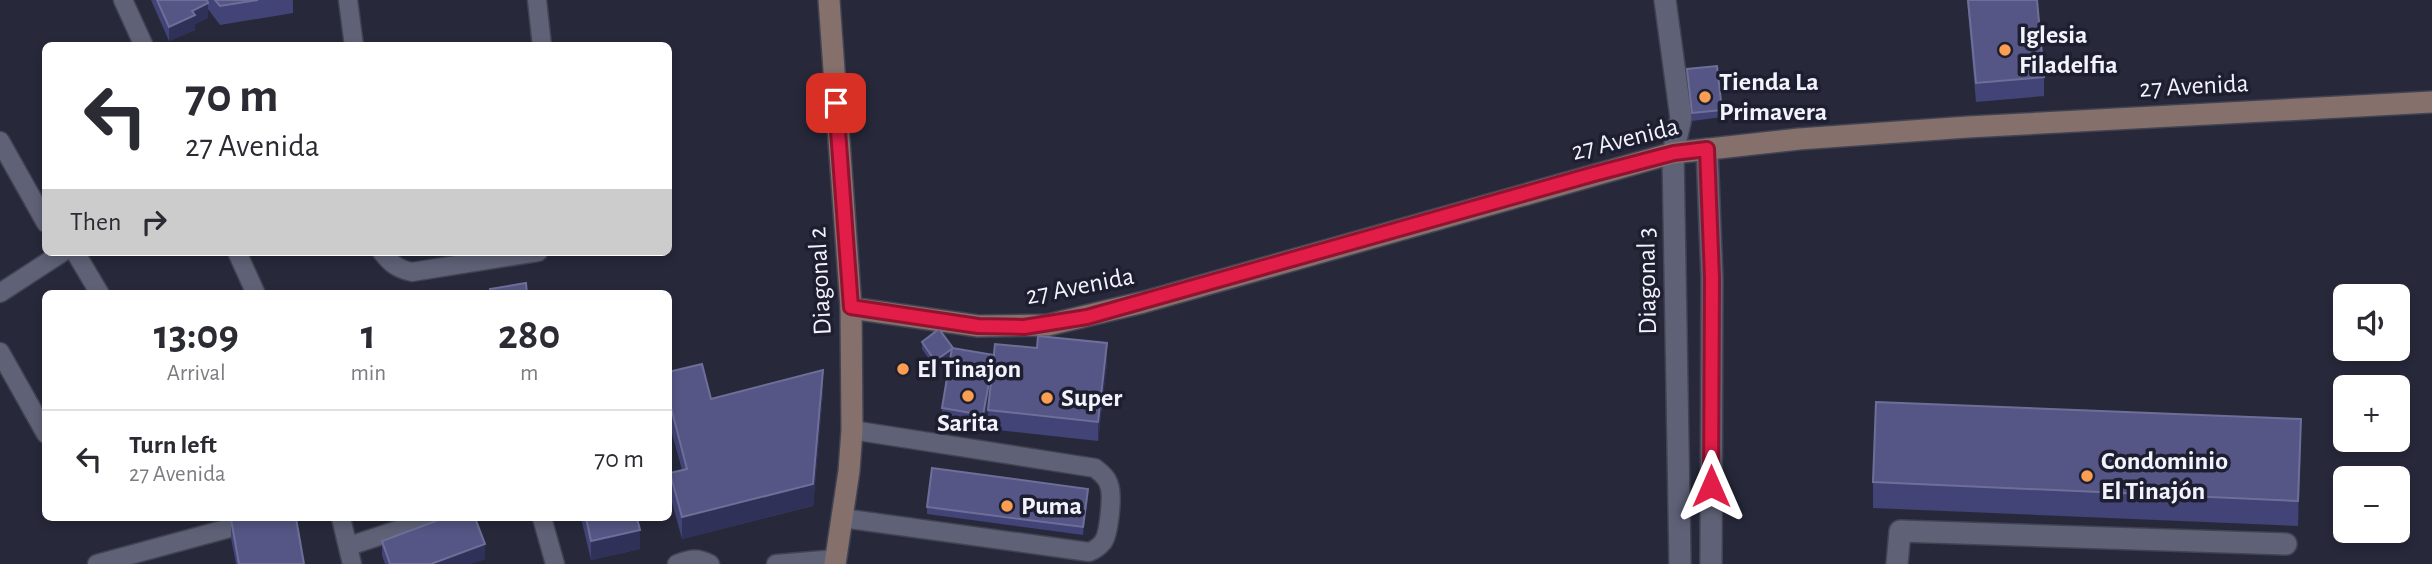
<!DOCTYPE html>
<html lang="en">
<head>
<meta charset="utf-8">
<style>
  :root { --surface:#fff; --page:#f7f7f7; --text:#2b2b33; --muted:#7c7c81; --line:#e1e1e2 }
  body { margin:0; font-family:"Alegreya Sans",sans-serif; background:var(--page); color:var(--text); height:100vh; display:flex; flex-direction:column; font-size:26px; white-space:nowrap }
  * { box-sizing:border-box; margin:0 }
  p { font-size:23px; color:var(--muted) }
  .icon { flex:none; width:38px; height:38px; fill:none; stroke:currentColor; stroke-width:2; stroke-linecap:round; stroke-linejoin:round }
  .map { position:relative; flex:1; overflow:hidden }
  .drawer { position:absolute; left:42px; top:290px; width:630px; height:231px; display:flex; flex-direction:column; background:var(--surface); border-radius:10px; box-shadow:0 4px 10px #0003 }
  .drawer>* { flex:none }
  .top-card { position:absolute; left:42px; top:42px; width:630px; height:214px; border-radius:10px; box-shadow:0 4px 10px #0003; background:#fff; color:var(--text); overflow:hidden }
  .tools { position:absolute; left:2333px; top:284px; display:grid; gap:14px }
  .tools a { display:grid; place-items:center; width:77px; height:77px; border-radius:10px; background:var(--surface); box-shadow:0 4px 10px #0003; font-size:35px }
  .pin { position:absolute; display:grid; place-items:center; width:60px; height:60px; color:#fff; margin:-30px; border-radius:14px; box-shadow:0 4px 10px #0006 }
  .me { position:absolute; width:77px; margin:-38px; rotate:0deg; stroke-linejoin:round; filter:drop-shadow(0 0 5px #0008) }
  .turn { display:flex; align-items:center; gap:24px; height:147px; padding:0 28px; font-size:32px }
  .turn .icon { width:91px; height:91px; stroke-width:2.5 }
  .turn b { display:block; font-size:49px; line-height:60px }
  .then { display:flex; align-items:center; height:66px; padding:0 28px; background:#0003; gap:14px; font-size:26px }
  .eta { display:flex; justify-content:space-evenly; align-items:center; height:119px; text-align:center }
  .eta b { font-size:42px; font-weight:600; line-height:49px }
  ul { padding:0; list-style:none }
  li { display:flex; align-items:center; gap:21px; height:98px; padding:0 28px; border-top:2px solid var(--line) }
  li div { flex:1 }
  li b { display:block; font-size:26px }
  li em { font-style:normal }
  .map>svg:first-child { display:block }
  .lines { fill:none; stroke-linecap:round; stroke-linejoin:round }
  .lane-casing { stroke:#424352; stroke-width:21 }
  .street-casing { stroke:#424352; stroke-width:24 }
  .secondary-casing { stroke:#424352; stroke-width:24 }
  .lane { stroke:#5f6277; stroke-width:18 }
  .street { stroke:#5f6277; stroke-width:21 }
  .secondary { stroke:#85706c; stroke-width:21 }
  .wall { fill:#424376 }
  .shaded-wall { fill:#2f3158 }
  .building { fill:#555685; stroke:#6e6f98; stroke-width:2 }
  .route-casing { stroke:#92132f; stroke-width:18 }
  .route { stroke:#e11d48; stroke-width:12 }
  .poi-dot { fill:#fb9e51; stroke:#1d1f31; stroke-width:2.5 }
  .labels { text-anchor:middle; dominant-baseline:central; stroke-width:7; stroke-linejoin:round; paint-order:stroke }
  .poi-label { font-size:26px; font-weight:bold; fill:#f2f3fd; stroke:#1d1f31; text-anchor:start }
  .street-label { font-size:26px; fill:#f2f3fd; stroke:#1d1f31 }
</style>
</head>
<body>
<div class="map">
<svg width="2432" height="564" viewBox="0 0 2432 564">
  <rect width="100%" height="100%" fill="#27293b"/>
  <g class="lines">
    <defs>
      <g id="lane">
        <polyline points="123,0 144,46"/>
        <polyline points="348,0 354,46"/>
        <polyline points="537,0 542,46"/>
        <polyline points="0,141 46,223"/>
        <polyline points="75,252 100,294"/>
        <polyline points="237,252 256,294"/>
        <path d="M 382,252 C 391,264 398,269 412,272 L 538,252"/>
        <polyline points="0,293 63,252"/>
        <polyline points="0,352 46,434"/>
        <polyline points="341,518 352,564"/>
        <polyline points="542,518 555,564"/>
        <path d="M 842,518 L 1089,552 C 1095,550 1099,547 1103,542 C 1109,534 1113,495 1109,485 C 1107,477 1101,473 1095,468 L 852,430"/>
        <polyline points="349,546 434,518"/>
        <polyline points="97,564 237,526"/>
        <path d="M 677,564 C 690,559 697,557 710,564"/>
        <polyline points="776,564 836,559"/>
      </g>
      <g id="street">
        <polyline points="1665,0 1681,118 1673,153 1680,564"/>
        <polyline points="1707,149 1712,278 1711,564"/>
        <polyline points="1897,564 1900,531 2286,544"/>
      </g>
      <g id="secondary">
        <polyline points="829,0 851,308 852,430 849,471 835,564"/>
        <polyline points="851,308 978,326 1048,325 1144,302 1673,153 1799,139 1968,127 2432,102"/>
      </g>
    </defs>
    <use href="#lane" class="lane-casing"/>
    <use href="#street" class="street-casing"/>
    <use href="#secondary" class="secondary-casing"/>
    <use href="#lane" class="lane"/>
    <use href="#street" class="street"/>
    <use href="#secondary" class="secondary"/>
  </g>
  <g class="wall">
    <polygon points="151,0 293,0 293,13 220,25 208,9 208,18 195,24 195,30 169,41"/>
    <polygon points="1967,0 2037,0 2044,77 2044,96 1976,102"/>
    <polygon points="1687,69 1722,110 1722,117 1692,121"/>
    <polygon points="922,342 994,355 1107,362 1098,441 988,429 988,410 989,395 983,430 942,422 942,408 951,357 935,368 922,349"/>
    <polygon points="668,372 711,399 823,392 813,506 682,539 670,495 670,473 682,470 668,419"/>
    <polygon points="2301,445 2298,526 1873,508 1873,482"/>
    <polygon points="1088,497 1083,535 927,514 927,507"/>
    <polygon points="581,518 637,518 640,549 591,560"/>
    <polygon points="231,519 304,564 236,564 231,538"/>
    <polygon points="382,541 485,559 470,564 385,564 382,555"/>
  </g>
  <g class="shaded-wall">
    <polygon points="208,3 208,18 195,24 195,30 169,41 169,27 192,11"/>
    <polygon points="1107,343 1107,362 1098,441 1098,422"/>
    <polygon points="953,348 953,356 935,368 935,361"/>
    <polygon points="994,355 994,370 983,430 983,415"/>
    <polygon points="823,370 823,392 813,506 682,539 682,517"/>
    <polygon points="2301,419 2301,445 2298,526 2298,501"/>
    <polygon points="1088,489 1088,497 1083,535 1083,527"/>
    <polygon points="640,530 640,549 591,560 591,541"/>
    <polygon points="485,544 485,559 470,564 431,564"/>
  </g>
  <g class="building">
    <polygon points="157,0 207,0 208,3 192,11 195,15 169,27"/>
    <polygon points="215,0 258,0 220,6"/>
    <polygon points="1968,0 2037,0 2044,77 1976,83"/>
    <polygon points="1717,66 1722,110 1692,113 1687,69"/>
    <polygon points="526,283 527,294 491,294 490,289"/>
    <polygon points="939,329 953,348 935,361 922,342"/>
    <polygon points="1038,336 1107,343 1098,422 988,410 995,344 1037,348"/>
    <polygon points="952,348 994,355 983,415 942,408"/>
    <polygon points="702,364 711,399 823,370 813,484 682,517 670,473 687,469 668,396 668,372"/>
    <polygon points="1876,402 2301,419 2298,501 1873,482"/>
    <polygon points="932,468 1088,489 1083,527 927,507"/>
    <polygon points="238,518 296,518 304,564 239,564 231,519"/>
    <polygon points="444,518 475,518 485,544 431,564 390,564 382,541"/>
    <polygon points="586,518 637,518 640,530 591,541"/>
  </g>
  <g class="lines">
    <defs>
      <polyline id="route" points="836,103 851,307 978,326 1024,327 1087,317 1594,174 1674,153 1707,149 1712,278 1711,486"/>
    </defs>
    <use href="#route" class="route-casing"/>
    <use href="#route" class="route"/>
  </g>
  <g class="poi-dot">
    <circle cx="2005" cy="50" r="7"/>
    <circle cx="1705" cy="97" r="7"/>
    <circle cx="903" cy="369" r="7"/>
    <circle cx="968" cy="396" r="7"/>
    <circle cx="1047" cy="398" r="7"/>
    <circle cx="2087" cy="476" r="7"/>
    <circle cx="1007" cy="506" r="7"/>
  </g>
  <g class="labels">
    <g class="poi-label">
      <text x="2019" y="35">Iglesia<tspan x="2019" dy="30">Filadelfia</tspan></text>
      <text x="1719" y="82">Tienda La<tspan x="1719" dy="30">Primavera</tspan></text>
      <text x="917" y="369">El Tinajon</text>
      <text x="1061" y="398">Super</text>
      <text x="968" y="423" text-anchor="middle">Sarita</text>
      <text x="2101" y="461">Condominio<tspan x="2101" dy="30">El Tinajón</tspan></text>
      <text x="1021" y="506">Puma</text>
    </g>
    <g class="street-label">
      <text transform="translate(2194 86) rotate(-3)">27 Avenida</text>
      <text transform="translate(1625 139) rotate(-14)">27 Avenida</text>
      <text transform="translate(820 281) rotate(-93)">Diagonal 2</text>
      <text transform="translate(1647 281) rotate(-91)">Diagonal 3</text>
      <text transform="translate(1080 286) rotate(-11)">27 Avenida</text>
    </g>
  </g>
</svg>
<div class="tools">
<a><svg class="icon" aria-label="sound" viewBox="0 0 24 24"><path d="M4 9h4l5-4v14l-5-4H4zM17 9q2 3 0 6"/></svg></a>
<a>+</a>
<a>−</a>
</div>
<div class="pin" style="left:836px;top:103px;background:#d93025"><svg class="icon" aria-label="arrive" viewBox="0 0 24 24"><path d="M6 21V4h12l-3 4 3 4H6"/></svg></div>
<svg class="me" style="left:1711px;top:486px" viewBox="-20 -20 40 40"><path d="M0-17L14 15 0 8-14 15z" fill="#e11d48" stroke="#fff" stroke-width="4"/></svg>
<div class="top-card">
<div class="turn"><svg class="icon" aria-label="left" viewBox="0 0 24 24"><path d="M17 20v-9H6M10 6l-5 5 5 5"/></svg><div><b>70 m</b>27 Avenida</div></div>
<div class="then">Then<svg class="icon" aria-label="right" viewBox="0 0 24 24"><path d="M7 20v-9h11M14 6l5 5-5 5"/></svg></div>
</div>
<section class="drawer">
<div class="eta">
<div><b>13:09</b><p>Arrival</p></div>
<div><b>1</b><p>min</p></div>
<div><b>280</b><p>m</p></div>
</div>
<ul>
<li><svg class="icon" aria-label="left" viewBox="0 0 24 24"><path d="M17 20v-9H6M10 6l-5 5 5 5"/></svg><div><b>Turn left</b><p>27 Avenida</p></div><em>70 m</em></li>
</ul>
</section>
</div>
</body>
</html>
